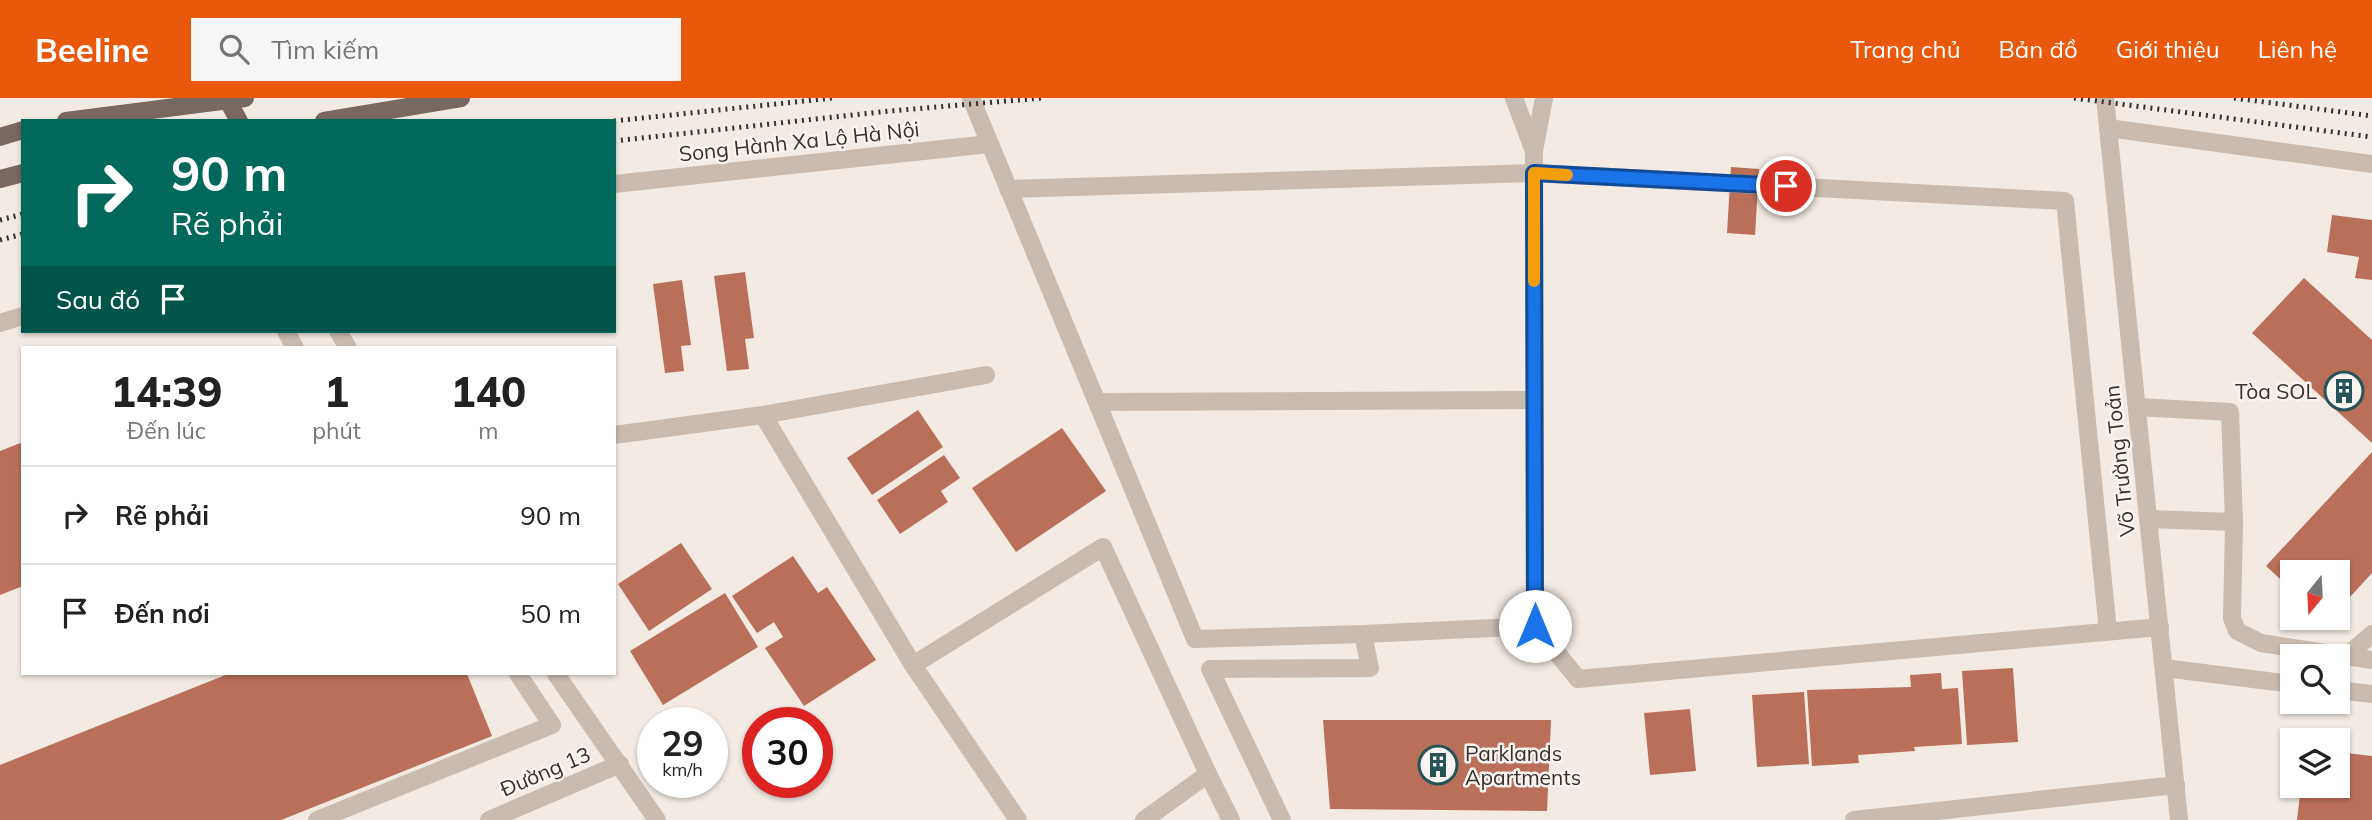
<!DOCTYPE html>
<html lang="vi">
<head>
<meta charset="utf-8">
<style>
  :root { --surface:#fff; --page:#f6f6f6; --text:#222; --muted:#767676; --line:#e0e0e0; --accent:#ea580c }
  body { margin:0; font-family:Mulish,sans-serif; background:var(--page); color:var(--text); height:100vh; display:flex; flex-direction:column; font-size:26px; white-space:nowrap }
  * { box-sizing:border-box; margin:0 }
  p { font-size:23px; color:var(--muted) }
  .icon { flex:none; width:38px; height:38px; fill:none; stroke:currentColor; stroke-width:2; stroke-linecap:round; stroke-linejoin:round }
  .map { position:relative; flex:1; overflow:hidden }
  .drawer { position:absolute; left:21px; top:248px; width:595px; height:329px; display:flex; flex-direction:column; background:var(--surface); border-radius:0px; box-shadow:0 2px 5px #0004 }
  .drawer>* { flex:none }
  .top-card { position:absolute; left:21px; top:21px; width:595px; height:214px; border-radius:0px; box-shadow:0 2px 5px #0004; background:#00695c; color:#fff; overflow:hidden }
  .needle { width:46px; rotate:198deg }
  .fabs { position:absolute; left:2280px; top:462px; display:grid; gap:14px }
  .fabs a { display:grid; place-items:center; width:70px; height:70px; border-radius:0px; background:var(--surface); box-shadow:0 2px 5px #0004; font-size:35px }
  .speed { position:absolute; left:637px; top:609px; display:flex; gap:14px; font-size:35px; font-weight:700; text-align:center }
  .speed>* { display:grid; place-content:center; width:91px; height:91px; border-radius:50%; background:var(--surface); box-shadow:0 2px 5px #0004; line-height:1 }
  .speed small { font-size:18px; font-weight:400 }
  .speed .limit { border:10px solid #d22; background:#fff; color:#111 }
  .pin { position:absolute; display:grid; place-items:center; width:60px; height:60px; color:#fff; margin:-30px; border:4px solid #fff; border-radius:50%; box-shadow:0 2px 7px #0007 }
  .me { position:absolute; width:77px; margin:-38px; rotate:0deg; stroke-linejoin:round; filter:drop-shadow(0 0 5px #0008) }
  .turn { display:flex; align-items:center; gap:24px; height:147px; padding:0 35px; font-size:32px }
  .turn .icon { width:91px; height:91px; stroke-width:2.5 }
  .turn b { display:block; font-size:49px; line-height:60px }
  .then { display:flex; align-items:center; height:66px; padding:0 35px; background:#0003; gap:14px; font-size:26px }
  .eta { display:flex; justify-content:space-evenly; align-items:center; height:119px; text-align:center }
  .eta b { font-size:42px; font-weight:800; line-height:49px }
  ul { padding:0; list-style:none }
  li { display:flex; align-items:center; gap:21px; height:98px; padding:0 35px; border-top:2px solid var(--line) }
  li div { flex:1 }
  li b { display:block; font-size:26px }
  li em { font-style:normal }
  header { display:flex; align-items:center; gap:42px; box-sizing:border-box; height:98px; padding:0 35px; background:var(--accent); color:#fff }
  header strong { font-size:33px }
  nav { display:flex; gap:38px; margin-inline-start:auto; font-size:24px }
  .search { width:490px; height:63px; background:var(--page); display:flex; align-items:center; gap:18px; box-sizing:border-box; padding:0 24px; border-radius:0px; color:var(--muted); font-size:26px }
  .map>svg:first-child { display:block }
  .building { fill:#ba6f59 }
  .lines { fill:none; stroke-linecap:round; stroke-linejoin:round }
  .minor { stroke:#c9bbaf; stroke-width:18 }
  .major { stroke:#79685f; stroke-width:18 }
  .rail { stroke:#39302c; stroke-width:5; stroke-dasharray:2 5; stroke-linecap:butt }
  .route-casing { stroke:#114b97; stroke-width:18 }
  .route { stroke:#1a73e8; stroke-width:12 }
  .slow { stroke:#f59e0b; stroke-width:12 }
  .labels { text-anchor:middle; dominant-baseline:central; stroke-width:5; stroke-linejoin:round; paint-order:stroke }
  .street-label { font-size:21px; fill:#39302c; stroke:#f9f4ef }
  .poi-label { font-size:21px; fill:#39302c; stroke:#f9f4ef; text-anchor:end }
</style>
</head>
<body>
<header>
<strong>Beeline</strong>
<div class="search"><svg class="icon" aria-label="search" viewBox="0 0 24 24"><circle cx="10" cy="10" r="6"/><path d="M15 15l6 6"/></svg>Tìm kiếm</div>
<nav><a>Trang chủ</a><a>Bản đồ</a><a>Giới thiệu</a><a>Liên hệ</a></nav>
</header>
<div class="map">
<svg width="2372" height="722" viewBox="0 0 2372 722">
  <rect width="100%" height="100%" fill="#f2eae3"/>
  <g class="building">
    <polygon points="1731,69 1759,71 1755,137 1727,135"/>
    <polygon points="2332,117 2372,122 2372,182 2355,180 2359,159 2327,154"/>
    <polygon points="745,174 754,240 745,241 749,271 727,273 714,178"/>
    <polygon points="2304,180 2372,242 2372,345 2252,235"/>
    <polygon points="682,182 691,247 681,248 684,273 665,275 653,186"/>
    <polygon points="918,312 943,349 872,397 847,360"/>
    <polygon points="1062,330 1106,393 1016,454 972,390"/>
    <polygon points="23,344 23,488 0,497 0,353"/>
    <polygon points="2372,354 2372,475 2338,512 2338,474 2292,474 2292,492 2266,468"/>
    <polygon points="944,357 960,380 941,393 948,404 900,436 877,402"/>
    <polygon points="681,445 712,491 649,533 618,486"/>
    <polygon points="793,458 818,495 827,489 876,562 804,608 765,550 783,539 774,524 757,535 732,498"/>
    <polygon points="725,495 758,549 663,607 630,553"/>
    <polygon points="2013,570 2018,644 1967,647 1962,573"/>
    <polygon points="1941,575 1942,591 1958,590 1962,646 1914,649 1915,653 1858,657 1859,665 1812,668 1807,592 1911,589 1910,577"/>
    <polygon points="228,576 467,576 492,638 281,722 0,722 0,667"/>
    <polygon points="1804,594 1809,666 1757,669 1752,597"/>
    <polygon points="1690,611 1696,673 1650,677 1644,615"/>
    <polygon points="1323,622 1551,622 1547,713 1330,711"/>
    <polygon points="2338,654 2372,658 2372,722 2297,722 2301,688 2338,688"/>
  </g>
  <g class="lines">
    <g class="minor">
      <polyline points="971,0 1195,541 1363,536 1535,528"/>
      <polyline points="1514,0 1534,53"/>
      <polyline points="1544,0 1534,53 1535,528 1578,581 2160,529"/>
      <polyline points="2105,0 2179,722"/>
      <polyline points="2108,30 2372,66"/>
      <polyline points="614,86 989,46"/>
      <polyline points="1008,91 1534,75 2065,103 2108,533"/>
      <polyline points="0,225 23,218"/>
      <polyline points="286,233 295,250"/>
      <polyline points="338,233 348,250"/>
      <polyline points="1097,304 1534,302"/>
      <polyline points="2137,309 2230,314 2234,424 2232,520 2237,533 2261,545 2372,562"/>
      <polyline points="763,317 913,567 1018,722"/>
      <polyline points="614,337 763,317 986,277"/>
      <polyline points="2148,421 2234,424"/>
      <polyline points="2346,558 2372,536"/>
      <polyline points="913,567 1103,449 1208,676"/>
      <polyline points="2164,570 2292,586"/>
      <polyline points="556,576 657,722"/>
      <polyline points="2338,592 2372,596"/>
      <polyline points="317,722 552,627 518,576"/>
      <polyline points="489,722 620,666"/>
      <polyline points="1144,722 1208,676 1231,722"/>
      <polyline points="1282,722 1210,571 1370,570 1363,536"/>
      <polyline points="1854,722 2176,687"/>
    </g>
    <g class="major">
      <polyline points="228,3 239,23"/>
      <polyline points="66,23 245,0"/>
      <polyline points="324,23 461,0"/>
      <polyline points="0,39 23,32"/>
      <polyline points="0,81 23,75"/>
    </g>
    <g class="rail">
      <polyline points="2074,0 2372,39"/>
      <polyline points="2234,0 2372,18"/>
      <polyline points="614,23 833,0"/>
      <polyline points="614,43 890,13 1042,0"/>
      <polyline points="0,122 23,116"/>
      <polyline points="0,142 23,136"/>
    </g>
  </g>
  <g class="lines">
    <defs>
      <polyline id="route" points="1535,528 1534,75 1786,88"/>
    </defs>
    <use href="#route" class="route-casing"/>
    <use href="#route" class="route"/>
    <polyline class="slow" points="1534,183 1534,75 1567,77"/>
  </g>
  <defs>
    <symbol id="building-ring" viewBox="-11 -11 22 22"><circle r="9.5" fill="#f9f4ef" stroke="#265456" stroke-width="1.5"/><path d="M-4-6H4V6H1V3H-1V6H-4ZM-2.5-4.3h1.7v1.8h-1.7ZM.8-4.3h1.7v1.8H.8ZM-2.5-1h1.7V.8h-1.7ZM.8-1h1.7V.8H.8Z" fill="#265456"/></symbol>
  </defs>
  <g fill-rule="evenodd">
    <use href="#building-ring" x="2322" y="271" width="44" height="44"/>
    <use href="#building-ring" x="1416" y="645" width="44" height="44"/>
  </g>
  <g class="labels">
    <g class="street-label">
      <text transform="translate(799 43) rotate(-6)">Song Hành Xa Lộ Hà Nội</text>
      <text transform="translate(2119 363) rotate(-96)">Võ Trường Toản</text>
      <text transform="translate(545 673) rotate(-23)">Đường 13</text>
    </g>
    <g class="poi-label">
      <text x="2317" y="293">Tòa SOL</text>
      <text x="1465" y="655" text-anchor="start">Parklands<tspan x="1465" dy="24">Apartments</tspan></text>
    </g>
  </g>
</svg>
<div class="fabs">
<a><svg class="needle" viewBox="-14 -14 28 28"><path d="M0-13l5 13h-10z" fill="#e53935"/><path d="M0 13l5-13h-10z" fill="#767676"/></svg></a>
<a><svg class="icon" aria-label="search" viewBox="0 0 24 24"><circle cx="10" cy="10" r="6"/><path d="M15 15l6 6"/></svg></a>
<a><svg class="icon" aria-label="layers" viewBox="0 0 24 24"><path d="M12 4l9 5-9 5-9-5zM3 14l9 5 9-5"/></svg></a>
</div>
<div class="speed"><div>29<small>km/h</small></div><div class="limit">30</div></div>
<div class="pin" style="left:1786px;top:88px;background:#d93025"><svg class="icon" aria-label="arrive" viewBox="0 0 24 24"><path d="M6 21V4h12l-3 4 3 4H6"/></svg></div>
<svg class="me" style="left:1535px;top:528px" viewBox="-20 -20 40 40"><circle r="19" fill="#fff"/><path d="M0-13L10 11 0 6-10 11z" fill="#1a73e8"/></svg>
<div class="top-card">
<div class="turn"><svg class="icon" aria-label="right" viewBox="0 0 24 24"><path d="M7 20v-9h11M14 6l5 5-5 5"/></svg><div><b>90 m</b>Rẽ phải</div></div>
<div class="then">Sau đó<svg class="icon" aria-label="arrive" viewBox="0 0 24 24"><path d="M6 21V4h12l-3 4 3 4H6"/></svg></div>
</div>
<section class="drawer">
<div class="eta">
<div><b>14:39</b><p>Đến lúc</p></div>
<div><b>1</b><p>phút</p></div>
<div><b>140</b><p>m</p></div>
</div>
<ul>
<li><svg class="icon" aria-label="right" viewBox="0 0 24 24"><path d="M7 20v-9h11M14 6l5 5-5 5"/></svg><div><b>Rẽ phải</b></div><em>90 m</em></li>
<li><svg class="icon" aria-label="arrive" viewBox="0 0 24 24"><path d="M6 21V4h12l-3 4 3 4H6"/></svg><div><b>Đến nơi</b></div><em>50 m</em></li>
</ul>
</section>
</div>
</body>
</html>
